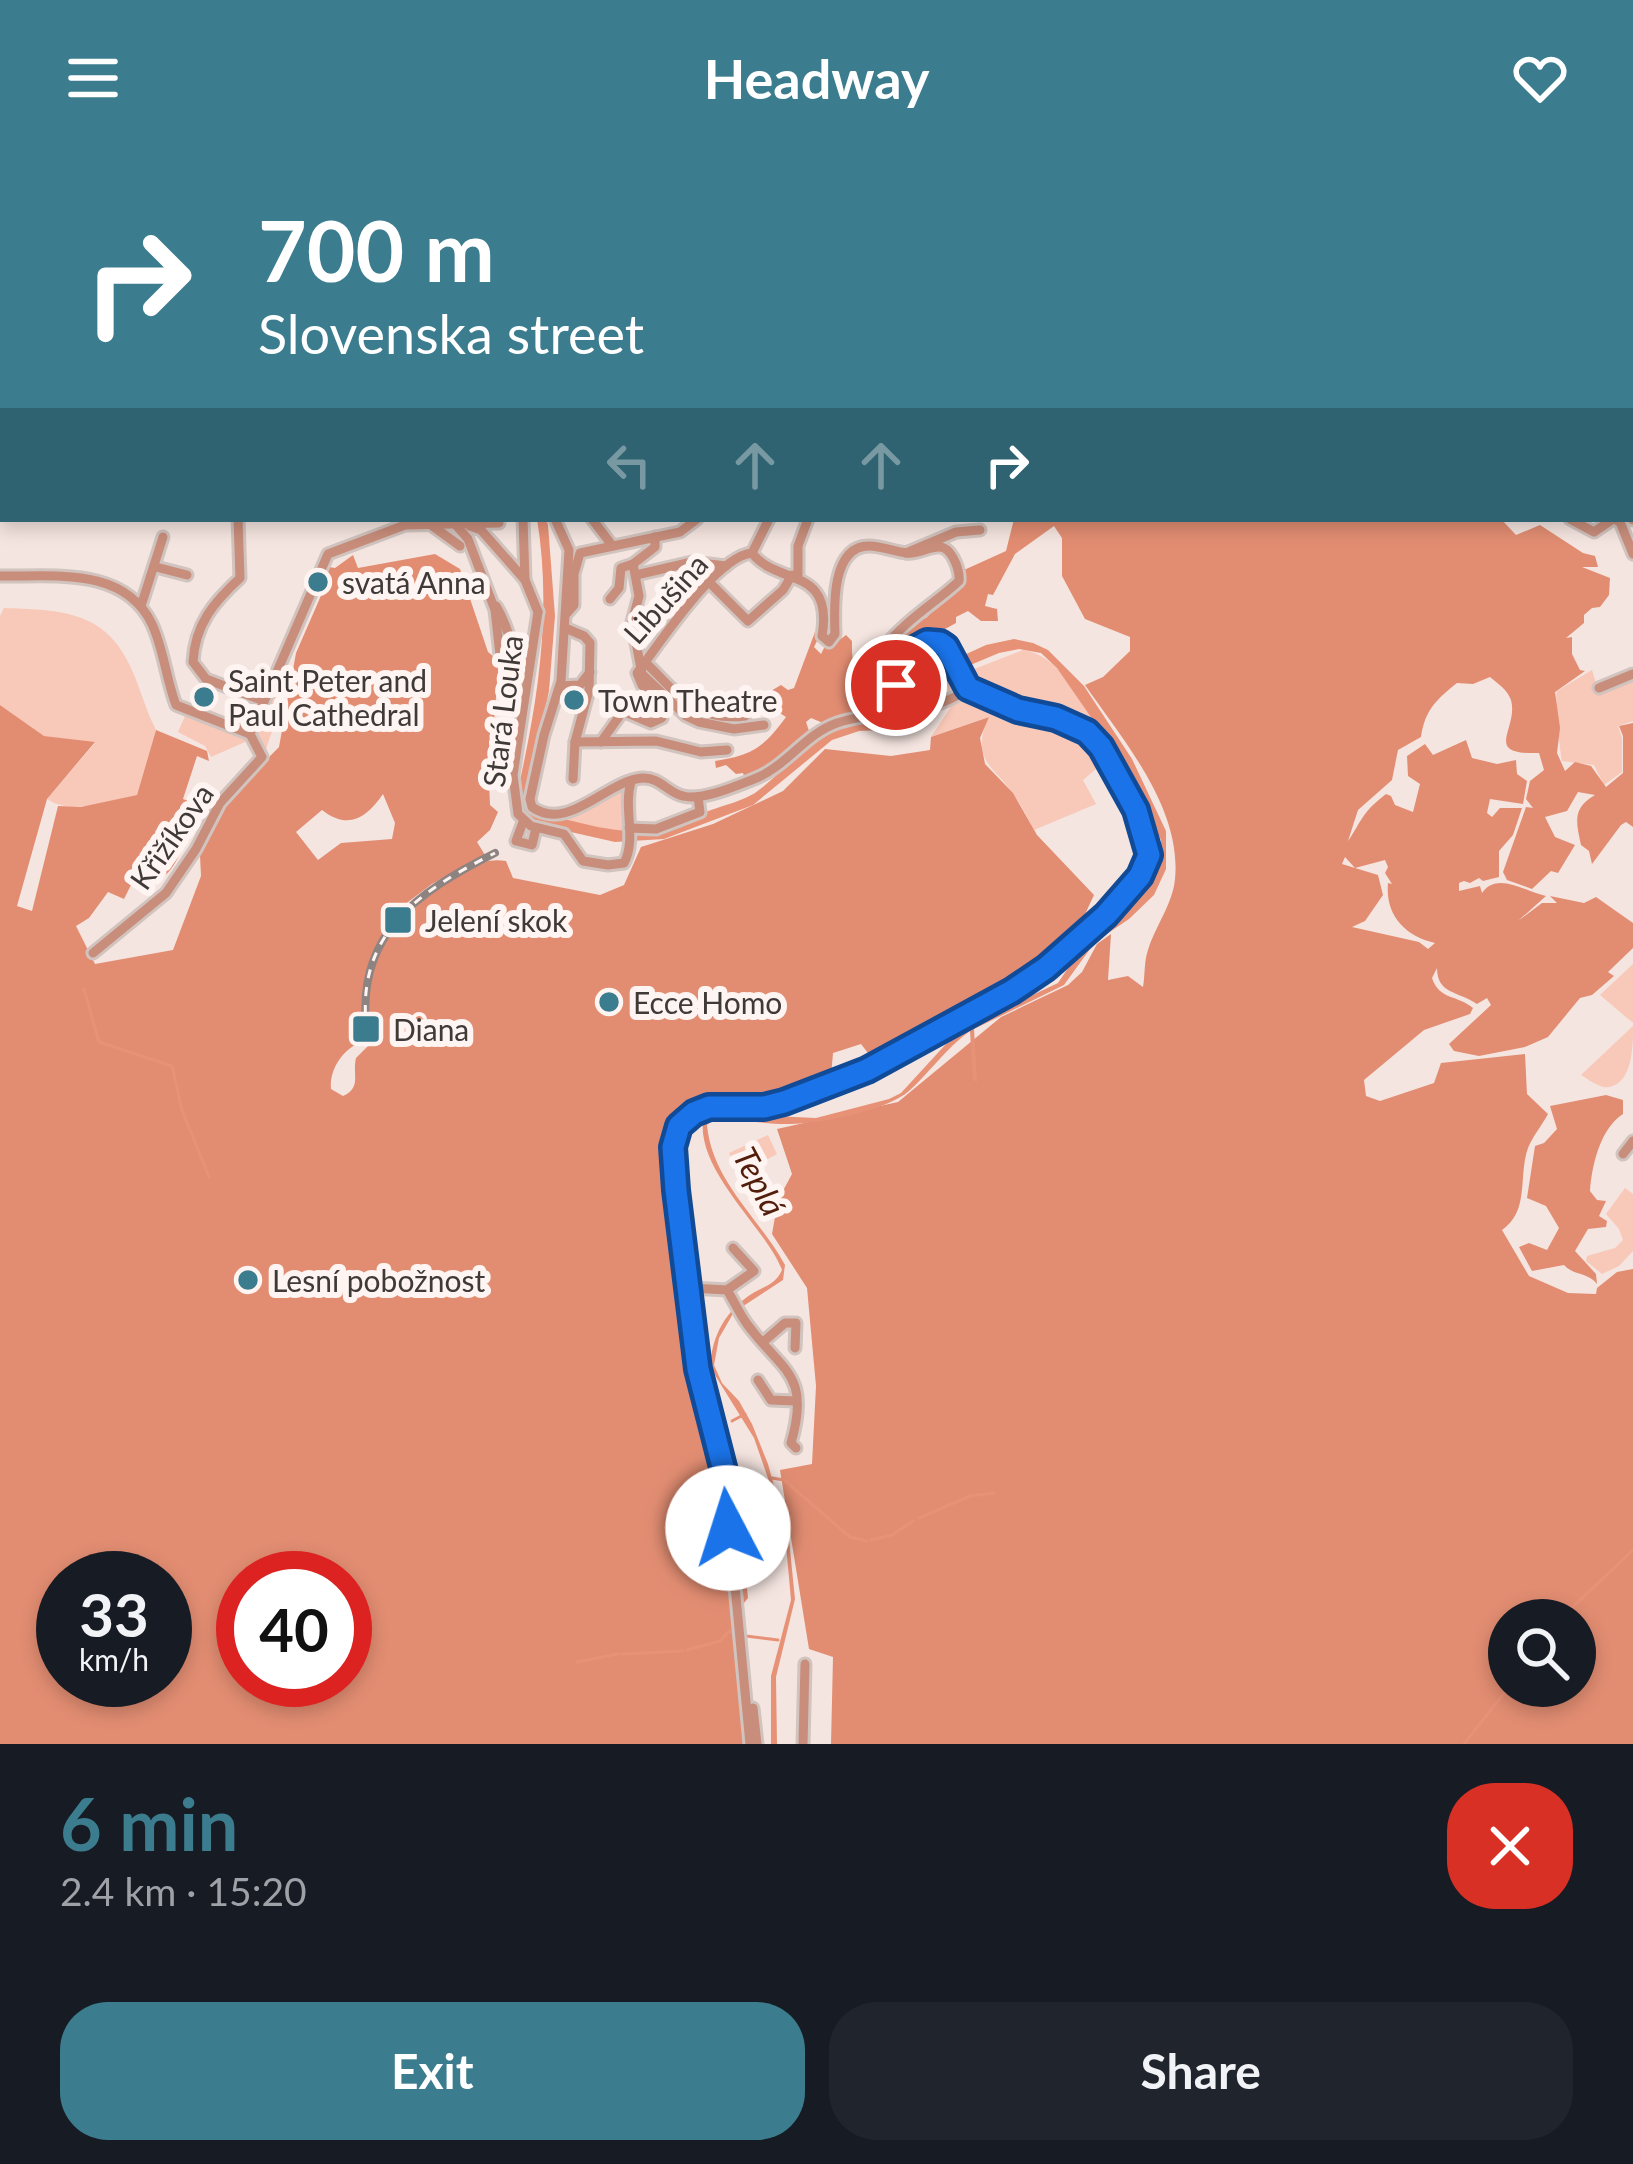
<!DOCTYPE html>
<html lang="en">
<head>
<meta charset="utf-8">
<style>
  :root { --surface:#171b24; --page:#20242c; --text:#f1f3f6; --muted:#9ea1a6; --accent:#3b7c8e }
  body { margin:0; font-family:Lato,sans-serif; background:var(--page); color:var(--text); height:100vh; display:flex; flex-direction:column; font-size:45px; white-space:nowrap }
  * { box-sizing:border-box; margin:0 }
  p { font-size:39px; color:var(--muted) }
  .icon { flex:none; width:66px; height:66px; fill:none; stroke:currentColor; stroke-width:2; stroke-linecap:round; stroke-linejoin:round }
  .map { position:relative; height:1588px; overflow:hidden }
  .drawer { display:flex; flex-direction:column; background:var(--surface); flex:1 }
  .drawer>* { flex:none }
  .banner { position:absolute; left:0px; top:0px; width:1635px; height:366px; box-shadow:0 6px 18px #0003; background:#3b7c8e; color:#fff; overflow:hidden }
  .controls { position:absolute; left:1488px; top:1443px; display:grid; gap:24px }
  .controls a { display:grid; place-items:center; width:108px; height:108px; border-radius:50%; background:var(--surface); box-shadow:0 6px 18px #0003; font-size:60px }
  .speed { position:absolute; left:36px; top:1395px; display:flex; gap:24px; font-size:60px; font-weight:700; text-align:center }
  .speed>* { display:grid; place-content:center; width:156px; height:156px; border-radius:50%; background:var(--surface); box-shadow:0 6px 18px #0003; line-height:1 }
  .speed small { font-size:30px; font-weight:400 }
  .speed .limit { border:18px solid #d22; background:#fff; color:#111 }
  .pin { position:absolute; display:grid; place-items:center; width:102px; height:102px; color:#fff; margin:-51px; border:6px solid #fff; border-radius:50%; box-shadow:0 3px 12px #0007 }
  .me { position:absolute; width:132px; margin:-66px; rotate:355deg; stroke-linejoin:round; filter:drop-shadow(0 0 9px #0008) }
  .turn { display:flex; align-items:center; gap:42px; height:252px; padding:0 60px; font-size:54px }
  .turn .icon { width:156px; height:156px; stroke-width:2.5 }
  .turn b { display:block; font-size:84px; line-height:102px }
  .lanes { display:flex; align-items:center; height:114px; padding:0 60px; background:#0003; justify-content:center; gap:60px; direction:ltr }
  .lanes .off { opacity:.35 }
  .round { display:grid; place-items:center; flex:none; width:126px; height:126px; border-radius:48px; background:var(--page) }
  .head { display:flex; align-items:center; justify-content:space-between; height:204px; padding:0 60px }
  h1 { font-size:72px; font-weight:700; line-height:90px; color:var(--accent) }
  .button { display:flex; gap:24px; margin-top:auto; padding:24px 60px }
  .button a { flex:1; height:138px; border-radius:48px; background:var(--accent); color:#fff; font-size:48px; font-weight:700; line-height:138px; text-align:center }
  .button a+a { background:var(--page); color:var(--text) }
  header { display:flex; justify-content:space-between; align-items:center; height:156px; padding:0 60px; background:var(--accent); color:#fff; font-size:54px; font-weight:700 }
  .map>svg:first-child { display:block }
  .green { fill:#f8c8b8 }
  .forest { fill:#e28d72; fill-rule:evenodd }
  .water { fill:#e79277 }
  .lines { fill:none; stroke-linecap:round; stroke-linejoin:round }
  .stream { stroke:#e79277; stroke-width:3 }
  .minor-casing { stroke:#d1c3be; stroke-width:15 }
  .minor { stroke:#c88d7b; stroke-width:9 }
  .rail-casing { stroke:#8d8380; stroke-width:8 }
  .rail { stroke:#fef4f1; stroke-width:3; stroke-dasharray:9; stroke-linecap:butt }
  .route-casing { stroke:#114b97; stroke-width:30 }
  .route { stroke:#1a73e8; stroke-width:21 }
  .poi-dot { fill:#3b7c8e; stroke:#fef4f1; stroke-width:4.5 }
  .labels { text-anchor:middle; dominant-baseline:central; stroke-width:12; stroke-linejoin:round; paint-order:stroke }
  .poi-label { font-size:30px; fill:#3f3937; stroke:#fef4f1; text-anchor:start }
  .street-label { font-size:30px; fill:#3f3937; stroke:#fef4f1 }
  .water-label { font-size:33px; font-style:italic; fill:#521d0b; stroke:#fef4f1 }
</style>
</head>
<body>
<header><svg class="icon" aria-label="menu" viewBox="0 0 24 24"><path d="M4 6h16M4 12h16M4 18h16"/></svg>Headway<svg class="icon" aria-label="heart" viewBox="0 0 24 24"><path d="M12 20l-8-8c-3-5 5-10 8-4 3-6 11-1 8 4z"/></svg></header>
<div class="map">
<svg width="1633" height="1588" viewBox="0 0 1633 1588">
  <rect width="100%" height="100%" fill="#f5e5e0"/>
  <g class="green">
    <path d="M 4,452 C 54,454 101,453 127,504 C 139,526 144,551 156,574 L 137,639 C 109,645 73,660 47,643 L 95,587 L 44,580 L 0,549 L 0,460 Z"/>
    <path d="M 1023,494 C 1059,499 1088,547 1100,579 L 1096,588 L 1103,607 L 1083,624 L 1096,648 L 1034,674 C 1028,663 1022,650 1014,639 C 992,607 971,606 988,561 L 931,581 L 952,549 L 946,524 Z"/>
    <path d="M 281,507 C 290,541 274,565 266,594 L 254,576 Z"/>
    <path d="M 1592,514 L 1598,534 L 1633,522 L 1633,565 L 1618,570 L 1622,582 L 1622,616 L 1604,629 L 1594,609 L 1562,605 C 1560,595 1554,544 1557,535 Z"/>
    <polygon points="186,558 247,580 245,586 211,601 205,590 178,576"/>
    <polygon points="624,631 625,677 554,662"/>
    <polygon points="1633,808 1633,866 1632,866 1600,839"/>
    <path d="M 1633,870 C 1633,889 1633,927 1609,931 C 1600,933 1588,923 1581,919 Z"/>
    <polygon points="768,979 777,998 759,1008 755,1003 757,1009 739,1018 729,997"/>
    <polygon points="1625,1032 1633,1038 1633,1095 1619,1110 1602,1118 1586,1105 1587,1100 1615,1092 1623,1084 1619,1073 1606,1058"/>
  </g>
  <g class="forest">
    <polygon points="305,0 1295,0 1302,3 303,3"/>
    <polygon points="1361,0 1633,0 1633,265 1632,3"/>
    <path d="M 1014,363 L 1501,363 L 1516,379 L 1540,369 L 1583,397 L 1595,400 L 1598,411 L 1582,411 L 1610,422 L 1609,439 L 1600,451 L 1592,452 L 1584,459 L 1584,467 L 1566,482 L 1572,481 L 1572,498 L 1580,514 L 1585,515 L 1555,536 L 1560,572 L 1557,597 L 1565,615 L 1575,606 L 1591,610 L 1606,631 L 1623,617 L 1623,580 L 1619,570 L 1633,567 L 1633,671 L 1626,666 L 1621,669 L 1592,708 L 1589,695 L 1581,689 C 1576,666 1572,652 1595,639 L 1578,636 L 1567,655 L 1545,661 L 1555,681 L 1575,689 L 1558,717 L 1551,715 L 1532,733 L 1507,724 L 1503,716 L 1526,651 L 1533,652 L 1526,643 L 1530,625 L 1544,614 L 1539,597 C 1481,599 1519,573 1511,544 C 1507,533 1498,528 1490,521 L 1473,528 L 1457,527 C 1436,544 1425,554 1421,581 L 1398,594 L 1392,624 L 1358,654 L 1348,685 C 1362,665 1361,657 1386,638 L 1391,640 L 1395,649 L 1413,656 L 1420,628 L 1408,620 L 1407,600 L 1425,588 L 1433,599 L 1466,584 L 1472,602 L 1497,608 L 1516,604 L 1517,618 L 1527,625 L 1523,648 L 1490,643 L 1487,657 L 1492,661 L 1500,652 L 1522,652 L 1513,679 L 1499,695 L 1499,721 L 1483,725 L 1479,722 L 1470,727 L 1464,725 L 1459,727 L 1459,735 L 1480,730 L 1482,737 C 1497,715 1524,735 1546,740 L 1518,765 L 1542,747 L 1557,747 L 1550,740 L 1584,747 L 1596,741 L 1633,767 L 1633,792 L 1608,816 L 1614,820 L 1592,839 L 1580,842 L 1548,881 L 1525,891 L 1479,900 L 1454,895 L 1449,888 L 1491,849 L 1487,842 L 1477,848 C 1458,835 1437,838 1437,812 L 1432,822 C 1439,844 1458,839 1473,852 L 1470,858 L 1424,874 L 1364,924 L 1366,940 L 1380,945 L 1434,927 L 1441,907 L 1525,898 L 1527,938 L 1548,958 C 1542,969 1533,980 1528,992 C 1518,1020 1530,1055 1502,1074 L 1529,1120 L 1568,1137 L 1596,1138 L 1597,1132 L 1617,1116 L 1633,1113 L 1633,1588 L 831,1588 L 833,1501 L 809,1493 L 780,1314 L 812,1308 L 816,1230 L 807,1132 L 772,1078 L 778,1044 L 792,1018 L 777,973 L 898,946 L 1001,861 L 1068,829 L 1082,816 L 1097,788 L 1111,778 L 1108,824 L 1128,820 L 1143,831 C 1145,819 1144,805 1148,794 C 1155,771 1173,747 1175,723 C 1182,652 1123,584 1085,529 L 1103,521 L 1130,495 L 1130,481 L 1085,463 L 1062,420 L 1062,382 L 1054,370 L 1015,398 L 993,439 L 988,438 L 985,450 L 997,453 L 998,465 L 981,465 L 968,455 L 956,461 L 956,467 L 945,473 L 947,486 C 928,477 915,490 898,492 L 889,517 L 891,532 L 886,529 L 880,513 C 889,490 901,468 926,462 C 939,448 963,435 964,414 L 1006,395 ZM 1345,701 L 1355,712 L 1385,704 L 1388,711 L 1385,717 L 1392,728 L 1388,727 C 1385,758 1404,780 1435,787 L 1428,793 L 1419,786 L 1352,771 L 1365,765 L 1383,739 L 1378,719 L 1342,708 ZM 1509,1464 L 1575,1464 L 1575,1530 L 1509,1530 Z"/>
    <path d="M 435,398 L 460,413 L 488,496 L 499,505 L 489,625 L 490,649 L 498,656 L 490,674 L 477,686 L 485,699 L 432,728 L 392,758 L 364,829 L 364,885 C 344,891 329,913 331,933 L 343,940 C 362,932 352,918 356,902 L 374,884 L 373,872 L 368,869 C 368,842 369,818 381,793 C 387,780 398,774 405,765 C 424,738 468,698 506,705 L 513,722 L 600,739 L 624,729 L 641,691 L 713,668 L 783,635 L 825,593 L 891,600 L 930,594 L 931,581 L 989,561 L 980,582 L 985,608 L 1013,637 L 1037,679 L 1094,739 L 1073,784 L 1039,819 L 874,905 L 861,888 L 833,897 L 831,920 L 778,946 L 691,953 L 672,972 L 672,1079 L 734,1304 L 748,1442 L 734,1459 L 747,1588 L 0,1588 L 0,549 L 44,580 L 95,586 L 47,643 L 17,750 L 32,755 L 58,650 L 81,651 L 137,639 L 156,574 L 207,595 L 209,605 L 197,600 L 183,643 L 191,646 C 187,674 183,712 155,727 L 133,725 L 124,743 L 108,736 L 89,762 L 76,770 L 95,808 L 173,794 L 201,720 L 200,699 L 219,652 L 279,591 L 296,497 L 323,435 L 323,410 L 335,412 L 353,399 L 358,412 ZM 383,638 L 395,667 L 392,683 L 341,687 L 318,704 L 296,676 L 322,654 C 349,675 367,661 383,638 ZM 63,1422 L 165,1422 L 165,1524 L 63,1524 ZM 243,1422 L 345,1422 L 345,1524 L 243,1524 Z"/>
    <path d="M 815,476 L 818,483 L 814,491 L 821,498 L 826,488 L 835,487 L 846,479 L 852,485 C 852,501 851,514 867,522 L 865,534 L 873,545 L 902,543 L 897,514 L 902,512 L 911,527 L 907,552 L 860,555 L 823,567 L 811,562 L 806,566 L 809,575 L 780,601 L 745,623 L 743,617 L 736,618 L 726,609 L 716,612 L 715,605 C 753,599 764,591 786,561 L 767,549 L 764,539 L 781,529 L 788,534 L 794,532 Z"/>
    <path d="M 1606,939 L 1623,944 L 1623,958 C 1600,973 1592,1009 1590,1035 L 1597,1044 L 1606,1045 L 1599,1060 L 1607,1065 L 1606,1071 L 1588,1073 L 1575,1095 L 1596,1118 L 1597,1128 C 1588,1116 1574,1120 1564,1109 L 1532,1115 L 1519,1091 L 1529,1087 L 1547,1094 L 1559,1072 L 1546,1050 L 1527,1042 L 1535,990 L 1544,987 L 1557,973 L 1550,950 Z"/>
  </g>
  <path class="water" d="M 537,363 L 546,363 L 548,369 L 555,460 L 549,535 L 527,641 C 551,665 554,660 585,668 C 643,682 656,674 711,654 C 725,649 742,645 755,637 C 783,617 802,588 835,573 C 866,559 880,572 907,564 L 920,522 L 929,515 L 986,489 L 1014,483 L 1033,487 L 1048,494 L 1084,530 L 1132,603 L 1166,675 L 1166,713 L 1154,739 L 1129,763 L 1095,786 L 1064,829 L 974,873 L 977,926 L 973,924 L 970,875 C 946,892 931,915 909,935 C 888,954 820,968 791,968 C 769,969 739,963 715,962 L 707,969 C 712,1025 760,1063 785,1109 L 783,1124 L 734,1156 L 719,1182 L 714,1209 L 722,1227 L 739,1245 L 752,1268 L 768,1308 L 789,1384 L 795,1443 L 776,1521 L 777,1588 L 771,1588 L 771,1520 L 791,1444 L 786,1389 L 777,1348 L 754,1282 L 710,1211 C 712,1179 726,1154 753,1137 C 765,1130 776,1128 782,1114 C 766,1072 697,1016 703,964 L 713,957 L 816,962 L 889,943 L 901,937 L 946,888 L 984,862 L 1058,827 L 1086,785 L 1132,751 L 1150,729 L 1160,705 L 1161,684 L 1124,609 L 1057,512 L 1041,497 L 1019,493 L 999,497 L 937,523 L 927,534 L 920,565 L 910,573 L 859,575 L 832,584 L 753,649 L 664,683 L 615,686 L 531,667 C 515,653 518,634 522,615 C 540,532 551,448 537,363 Z"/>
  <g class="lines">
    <g class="stream">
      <polyline points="84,833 99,886 172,910 182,954 209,1021"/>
      <polyline points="732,1265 745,1258"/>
      <polyline points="772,1322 784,1324 850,1381 867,1385"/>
      <polyline points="919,1362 970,1340 994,1337"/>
      <polyline points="871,1384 892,1379 913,1365"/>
      <polyline points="1559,1464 1633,1394"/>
      <polyline points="746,1480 778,1484"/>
      <polyline points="687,1494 720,1485 729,1475 738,1480"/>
      <polyline points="622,1498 683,1495"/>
      <polyline points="577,1506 618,1498"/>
      <polyline points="1464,1588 1510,1530"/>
    </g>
    <defs>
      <g id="minor">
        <polyline points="71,0 77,3"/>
        <polyline points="21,3 22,0"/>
        <polyline points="121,3 123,0"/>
        <polyline points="162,3 163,0"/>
        <polyline points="297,3 298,0"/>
        <polyline points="1346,3 1347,0"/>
        <polyline points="0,47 3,39"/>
        <polyline points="0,105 3,107"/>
        <polyline points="0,154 3,156"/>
        <polyline points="0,197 3,198"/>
        <polyline points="0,276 3,276"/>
        <polyline points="1632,313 1633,310"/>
        <polyline points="0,340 3,341"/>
        <polyline points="1632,341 1633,339"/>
        <path d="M 238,363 L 240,422 C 214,446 195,468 193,506 L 206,523 L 264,545"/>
        <polyline points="523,363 525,424 538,456"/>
        <path d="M 555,363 L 569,394 L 561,525 L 544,579 L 530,643 L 532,651 C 568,677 606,625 642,622 C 660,621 668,637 683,640 C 702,645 736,630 754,623 C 786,611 805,578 837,567 C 881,552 929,562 969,532"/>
        <polyline points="592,363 611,388"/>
        <polyline points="1570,363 1594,376 1613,363"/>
        <polyline points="1614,363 1620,366 1633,398"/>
        <polyline points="1632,363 1633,364"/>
        <polyline points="427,366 460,390"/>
        <polyline points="455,368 468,383 495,454 500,499"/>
        <polyline points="470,370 481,374 525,424"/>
        <polyline points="655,381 655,391 633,408 639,440 632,466 642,518 686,560 699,566 734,573 764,569"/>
        <polyline points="752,397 769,363"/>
        <polyline points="906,397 956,376 980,374"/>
        <polyline points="156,411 187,419"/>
        <polyline points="636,419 692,406 726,410"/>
        <path d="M 0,420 C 53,421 124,410 152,468 C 164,494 166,523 176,549 L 250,578"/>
        <polyline points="798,421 798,390 808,363"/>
        <polyline points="710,427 748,465 783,434 792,419"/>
        <polyline points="610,443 619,432 621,412 633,408"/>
        <polyline points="141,450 163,381"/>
        <path d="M 496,450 C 510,472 518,511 515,537"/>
        <path d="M 538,456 L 513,619 L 518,658 L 531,670 L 564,678 L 583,705 L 608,709 L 624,707 C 637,683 623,652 631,626"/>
        <polyline points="567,457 574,449 574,418 580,397 680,376 697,363"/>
        <polyline points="565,472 584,480 590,487 589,534 575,586 573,623"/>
        <path d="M 641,510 L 648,509 C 680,540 696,566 745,560"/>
        <polyline points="560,530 580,529 590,516"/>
        <polyline points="1599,532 1633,518"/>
        <path d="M 907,557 C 914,519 917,518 951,501"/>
        <polyline points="250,578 328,398 405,369 499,367"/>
        <polyline points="575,586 656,585 701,596 727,594"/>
        <path d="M 601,586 L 623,555 L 651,567 L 662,562 L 662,549 L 642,529 L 637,517 C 658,490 716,400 752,397"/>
        <polyline points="523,666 516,685 532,689 536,672"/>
        <polyline points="629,672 656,673 700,656 698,641"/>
        <polyline points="93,797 166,737 196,693 220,647 262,601 250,578"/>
        <polyline points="1623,998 1633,985"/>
        <path d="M 691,1132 L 727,1134 C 734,1145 739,1157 747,1168 C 782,1216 811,1217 791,1287 L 796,1292"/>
        <polyline points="727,1134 754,1115 733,1092"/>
        <polyline points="763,1186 785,1167 796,1167 795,1192"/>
        <polyline points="758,1224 771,1244 795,1245"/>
        <polyline points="753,1552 757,1588"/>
        <path d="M 750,1588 L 724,1315 L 698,1213 L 674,1014 L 675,977 L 688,961 L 703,953 L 784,946 L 884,907 L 1012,835 L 1046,812 L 1106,759 L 1140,720 L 1149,699 L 1136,654 L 1091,579 L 1064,565 L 1018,554 L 969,532 L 943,488 L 927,486 L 900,502 L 894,517 L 895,534 L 890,539 L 878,540 L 871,534 C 871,481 925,457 959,425 C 960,416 954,397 944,392 C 934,387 919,399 907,397 C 895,396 882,390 869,390 C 831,390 834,452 835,478 L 829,486 L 822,480 C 834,410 777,430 752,397"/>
        <polyline points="803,1588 805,1508"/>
      </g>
    </defs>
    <use href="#minor" class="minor-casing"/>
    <use href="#minor" class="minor"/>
    <defs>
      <path id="rail" d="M 367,876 C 354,779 417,736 495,697"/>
    </defs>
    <use href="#rail" class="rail-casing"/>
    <use href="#rail" class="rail"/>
  </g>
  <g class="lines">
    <defs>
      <polyline id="route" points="728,1372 724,1315 698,1213 676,1034 673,991 679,970 694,957 709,951 764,951 784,946 867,914 1012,835 1046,812 1106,759 1140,720 1149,699 1136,654 1101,591 1087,576 1056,562 1018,554 968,532 946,491 940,487 927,486 902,500 895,512 896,529"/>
    </defs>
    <use href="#route" class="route-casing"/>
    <use href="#route" class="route"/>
  </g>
  <g class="poi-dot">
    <circle cx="318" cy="426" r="12"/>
    <circle cx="204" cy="541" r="12"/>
    <circle cx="574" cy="544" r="12"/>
    <rect x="383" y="749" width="30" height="30" rx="6"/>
    <circle cx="609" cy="846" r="12"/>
    <rect x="351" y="858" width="30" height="30" rx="6"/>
    <circle cx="248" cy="1124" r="12"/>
  </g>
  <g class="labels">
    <g class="poi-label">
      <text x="342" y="426">svatá Anna</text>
      <text x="228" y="524">Saint Peter and<tspan x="228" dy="34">Paul Cathedral</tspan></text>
      <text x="598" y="544">Town Theatre</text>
      <text x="425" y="764">Jelení skok</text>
      <text x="633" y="846">Ecce Homo</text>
      <text x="393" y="873">Diana</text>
      <text x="272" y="1124">Lesní pobožnost</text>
    </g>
    <g class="street-label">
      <text transform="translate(665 442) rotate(-48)">Libušina</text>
      <text transform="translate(502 555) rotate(-83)">Stará Louka</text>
      <text transform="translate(171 680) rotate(-55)">Křižíkova</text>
    </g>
    <g class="water-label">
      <text transform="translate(760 1025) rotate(62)">Teplá</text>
    </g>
  </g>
</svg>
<div class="controls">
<a><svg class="icon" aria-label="search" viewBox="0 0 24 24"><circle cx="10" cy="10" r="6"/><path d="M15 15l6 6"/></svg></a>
</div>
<div class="speed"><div>33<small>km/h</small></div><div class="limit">40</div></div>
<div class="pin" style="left:896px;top:529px;background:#d93025"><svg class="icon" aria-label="arrive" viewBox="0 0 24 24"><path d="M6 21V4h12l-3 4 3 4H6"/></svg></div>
<svg class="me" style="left:728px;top:1372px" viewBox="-20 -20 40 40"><circle r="19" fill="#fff"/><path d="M0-13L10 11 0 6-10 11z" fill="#1a73e8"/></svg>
<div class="banner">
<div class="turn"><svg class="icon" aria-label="right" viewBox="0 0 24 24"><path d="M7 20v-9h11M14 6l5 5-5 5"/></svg><div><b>700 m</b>Slovenska street</div></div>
<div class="lanes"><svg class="icon off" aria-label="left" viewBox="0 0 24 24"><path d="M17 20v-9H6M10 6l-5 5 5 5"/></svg><svg class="icon off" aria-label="ahead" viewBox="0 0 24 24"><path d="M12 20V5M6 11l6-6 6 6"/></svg><svg class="icon off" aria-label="ahead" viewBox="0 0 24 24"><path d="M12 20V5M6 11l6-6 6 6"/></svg><svg class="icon" aria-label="right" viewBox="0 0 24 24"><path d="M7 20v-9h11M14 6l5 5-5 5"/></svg></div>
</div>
</div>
<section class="drawer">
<div class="head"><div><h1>6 min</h1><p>2.4 km · 15:20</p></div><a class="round" style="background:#d93025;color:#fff"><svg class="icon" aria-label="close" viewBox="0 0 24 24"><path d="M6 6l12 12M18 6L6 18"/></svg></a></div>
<div class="button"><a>Exit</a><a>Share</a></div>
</section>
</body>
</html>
